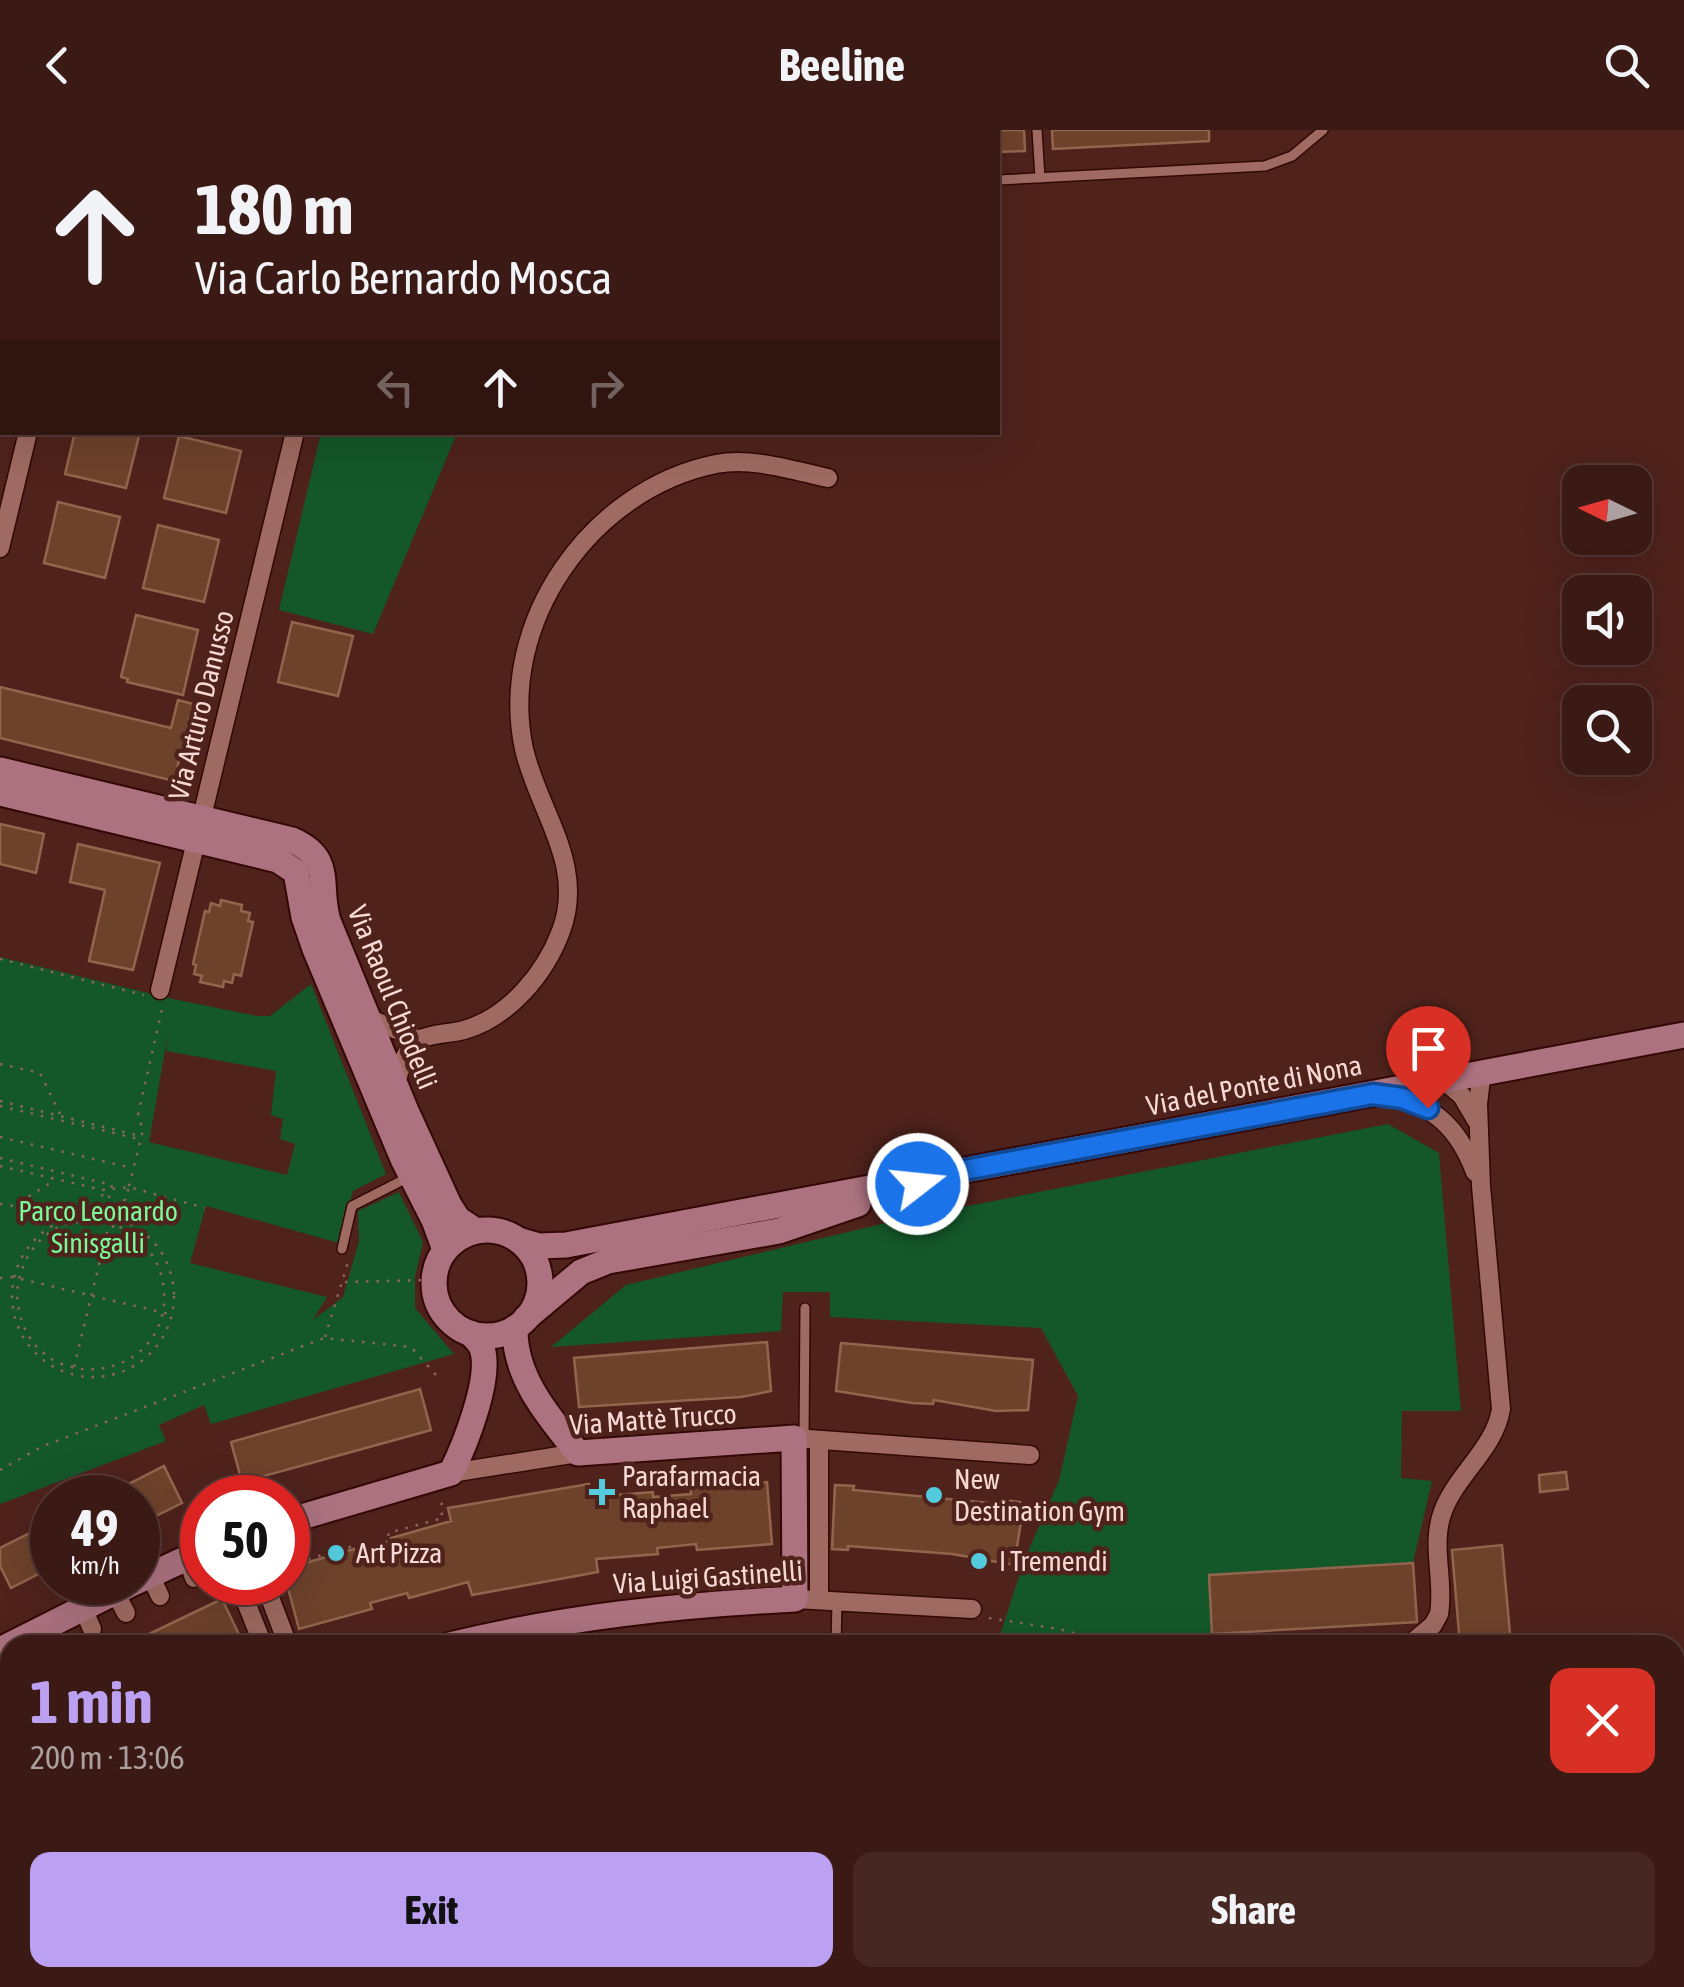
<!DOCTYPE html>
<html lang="en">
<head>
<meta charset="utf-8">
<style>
  :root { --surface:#3b1a15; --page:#462722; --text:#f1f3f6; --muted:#aca1a0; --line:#543834; --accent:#bca0f2 }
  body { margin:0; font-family:"Asap Condensed",sans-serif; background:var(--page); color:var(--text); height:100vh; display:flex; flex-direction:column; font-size:38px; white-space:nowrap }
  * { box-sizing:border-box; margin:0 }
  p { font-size:32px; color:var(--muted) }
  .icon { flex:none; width:55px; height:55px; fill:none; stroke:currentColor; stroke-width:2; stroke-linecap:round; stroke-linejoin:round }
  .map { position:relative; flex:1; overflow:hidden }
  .sheet { position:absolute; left:0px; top:1505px; width:1685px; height:352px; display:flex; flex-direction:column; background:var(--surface); border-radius:30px 30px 0 0; box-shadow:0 10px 40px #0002,0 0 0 2px var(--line) }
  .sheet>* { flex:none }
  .top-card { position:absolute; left:0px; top:0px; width:1000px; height:305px; box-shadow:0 10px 40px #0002,0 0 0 2px var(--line); background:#3b1a15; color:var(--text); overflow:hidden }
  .needle { width:65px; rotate:275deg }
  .buttons { position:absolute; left:1562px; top:335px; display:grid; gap:20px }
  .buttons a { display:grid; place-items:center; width:90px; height:90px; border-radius:20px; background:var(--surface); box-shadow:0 10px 40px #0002,0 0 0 2px var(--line); font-size:50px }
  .speed { position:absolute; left:30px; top:1345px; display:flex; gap:20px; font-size:50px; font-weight:700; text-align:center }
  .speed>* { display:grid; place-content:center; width:130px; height:130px; border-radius:50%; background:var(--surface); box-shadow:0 10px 40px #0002,0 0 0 2px var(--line); line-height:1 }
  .speed small { font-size:25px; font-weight:400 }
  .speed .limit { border:15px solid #d22; background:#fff; color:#111 }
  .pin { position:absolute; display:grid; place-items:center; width:85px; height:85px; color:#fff; margin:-102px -42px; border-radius:50% 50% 50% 0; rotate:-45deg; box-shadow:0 0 10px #0007 }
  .pin .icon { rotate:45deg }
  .me { position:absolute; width:110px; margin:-55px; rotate:74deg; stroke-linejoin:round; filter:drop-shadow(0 0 8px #0008) }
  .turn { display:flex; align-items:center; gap:35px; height:210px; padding:0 30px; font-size:45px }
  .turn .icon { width:130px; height:130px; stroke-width:2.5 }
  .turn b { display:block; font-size:70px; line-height:85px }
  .lanes { display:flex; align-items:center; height:95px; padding:0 30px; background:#0003; justify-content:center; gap:50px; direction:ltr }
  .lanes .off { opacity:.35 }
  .round { display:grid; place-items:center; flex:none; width:105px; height:105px; border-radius:20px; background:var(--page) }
  .headline { display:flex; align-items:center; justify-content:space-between; height:170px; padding:0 30px }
  h1 { font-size:60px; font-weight:700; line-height:75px; color:var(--accent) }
  .action { display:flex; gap:20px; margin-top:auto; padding:20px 30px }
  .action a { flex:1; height:115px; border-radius:20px; background:var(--accent); color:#111; font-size:40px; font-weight:700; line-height:115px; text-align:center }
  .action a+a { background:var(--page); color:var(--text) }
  header { display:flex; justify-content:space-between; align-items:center; height:130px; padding:0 30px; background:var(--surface); font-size:45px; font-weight:700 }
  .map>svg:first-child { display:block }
  .green { fill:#145729; fill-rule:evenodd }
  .building { fill:#6d422b; stroke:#93654d; stroke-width:2.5 }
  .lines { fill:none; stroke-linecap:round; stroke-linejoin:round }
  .lane-casing { stroke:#330805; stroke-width:12 }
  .street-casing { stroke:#330805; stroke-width:21 }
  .secondary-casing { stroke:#330805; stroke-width:29 }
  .path { stroke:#8d6660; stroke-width:2.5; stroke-dasharray:2.5 8; stroke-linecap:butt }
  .lane { stroke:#9e6a61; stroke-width:9 }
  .street { stroke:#9e6a61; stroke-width:18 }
  .secondary { stroke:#ac7280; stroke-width:25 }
  .route-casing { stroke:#114b97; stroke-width:25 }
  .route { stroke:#1a73e8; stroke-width:18 }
  .poi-dot { fill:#54cadd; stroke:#4f221c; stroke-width:4 }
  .labels { text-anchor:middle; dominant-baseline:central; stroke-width:9; stroke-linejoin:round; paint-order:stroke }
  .street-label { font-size:28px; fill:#f7d9d4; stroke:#4f221c }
  .park-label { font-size:28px; fill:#79f897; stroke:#4f221c }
  .poi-label { font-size:28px; fill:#f7d9d4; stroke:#4f221c; text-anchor:start }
</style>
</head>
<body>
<header><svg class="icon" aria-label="back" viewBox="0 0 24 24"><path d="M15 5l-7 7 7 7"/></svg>Beeline<svg class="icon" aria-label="search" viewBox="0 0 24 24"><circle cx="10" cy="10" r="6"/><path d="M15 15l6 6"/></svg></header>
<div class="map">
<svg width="1684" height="1857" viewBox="0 0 1684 1857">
  <rect width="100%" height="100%" fill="#4f221c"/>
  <g class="green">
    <polygon points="0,0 267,0 277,2 2,2 2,247"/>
    <polygon points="321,303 457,303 373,504 279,480"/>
    <path d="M 0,827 L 173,869 L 257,886 L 270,886 L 311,854 L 386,1044 L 353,1061 L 339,1113 L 206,1076 L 190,1133 L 327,1167 L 313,1190 L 343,1167 L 359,1111 L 358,1081 L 399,1062 L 423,1112 L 415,1147 L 415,1178 L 454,1224 L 211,1294 L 204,1275 L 159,1295 L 166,1311 L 0,1374 ZM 168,904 L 166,921 L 276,941 L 271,985 L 283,989 L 280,1009 L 295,1014 L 287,1045 L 149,1012 Z"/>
    <polygon points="1388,994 1439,1023 1461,1281 1402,1281 1401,1348 1432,1351 1413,1433 1209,1445 1212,1504 1286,1515 990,1515 1001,1502 1024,1431 1059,1350 1078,1266 1041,1198 830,1187 830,1162 783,1162 781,1201 551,1217 626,1155 911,1087"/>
  </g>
  <g class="building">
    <polygon points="998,0 1024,0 1025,21 998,22"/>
    <polygon points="1052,0 1209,0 1209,11 1053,19"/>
    <polygon points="75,302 140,302 126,358 65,344"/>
    <polygon points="179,306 241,321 226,383 164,368"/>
    <polygon points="58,372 120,387 105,448 44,433"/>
    <polygon points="158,395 219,410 204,472 143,458"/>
    <polygon points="136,485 198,500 183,565 127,552 128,549 121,547"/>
    <polygon points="292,492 353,506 338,566 278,552"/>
    <polygon points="0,557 171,598 178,570 193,574 174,651 0,608"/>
    <polygon points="0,694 44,704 36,743 0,734"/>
    <polygon points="78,714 160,733 133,840 89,831 105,760 70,752"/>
    <polygon points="221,770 242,775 241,781 250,783 248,791 253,792 241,846 234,844 232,853 224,851 223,857 200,852 202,846 194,844 196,835 193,834 205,781 209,782 211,773 220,776"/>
    <polygon points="767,1212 771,1261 741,1267 579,1277 574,1228"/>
    <polygon points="841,1213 1033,1230 1028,1280 996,1281 934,1270 933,1274 912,1273 836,1261"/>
    <polygon points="420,1259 431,1300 242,1352 231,1312"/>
    <polygon points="164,1336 182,1373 138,1395 138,1368 101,1368"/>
    <polygon points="1566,1342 1568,1359 1540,1362 1539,1345"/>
    <polygon points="767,1352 772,1414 697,1420 696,1414 657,1418 658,1424 596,1429 598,1442 472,1465 468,1452 409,1468 407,1463 370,1473 372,1479 299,1499 288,1458 288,1438 354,1419 356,1424 393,1414 391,1408 451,1391 448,1378 589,1354 591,1367 653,1362 653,1367 691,1364 691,1359"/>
    <polygon points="835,1355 854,1356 853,1360 896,1364 1001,1374 1001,1370 1020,1372 1018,1392 1021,1392 1014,1435 952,1424 848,1416 848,1420 832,1419"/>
    <polygon points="52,1392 52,1437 11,1458 0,1436 0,1418"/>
    <polygon points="1502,1415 1511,1515 1460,1515 1452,1420"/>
    <polygon points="1413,1433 1417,1492 1212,1504 1209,1445"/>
    <polygon points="222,1469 244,1515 126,1515"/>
  </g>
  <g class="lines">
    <defs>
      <g id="lane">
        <polyline points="847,0 850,2"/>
        <polyline points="1037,0 1040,48"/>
        <polyline points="998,50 1265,36 1292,26 1323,0"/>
        <polyline points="342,1119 352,1076 409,1047"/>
        <polyline points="804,1309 805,1178"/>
        <polyline points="1386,1509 1407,1515"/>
        <polyline points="836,1515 837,1472"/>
      </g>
      <g id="street">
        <polyline points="0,418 28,302"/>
        <polyline points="160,860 295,302"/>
        <polyline points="366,887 420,910"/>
        <polyline points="1442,949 1462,966 1476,990"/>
        <path d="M 395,956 C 400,941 404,919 419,910 C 431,903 450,904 464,900 C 509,887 545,844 561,801 C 586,734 538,681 524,619 C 497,493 591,359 716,334 C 752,327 792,340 828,348"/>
        <path d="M 1387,966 C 1433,973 1459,999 1475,1042"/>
        <polyline points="794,1308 1030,1325"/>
        <polyline points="451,1343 578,1323"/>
        <polyline points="187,1427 194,1448"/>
        <polyline points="150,1445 160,1466"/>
        <polyline points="238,1452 263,1515"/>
        <polyline points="264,1452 288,1515"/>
        <polyline points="115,1462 126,1483"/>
        <polyline points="795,1469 972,1479"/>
        <polyline points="819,1469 819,1310"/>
        <polyline points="83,1478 92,1499"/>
        <polyline points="46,1496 56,1515"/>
        <path d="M 1409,1515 L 1433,1495 L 1439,1484 C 1445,1450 1430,1415 1443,1381 C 1457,1344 1495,1318 1501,1279 L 1481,1056 L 1478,974 L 1482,941"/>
        <polyline points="155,1848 160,1857"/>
      </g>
      <g id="secondary">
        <path d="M 0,640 L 292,710 C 335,729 317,754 328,791 L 406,981 L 449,1075 L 458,1089 L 476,1101"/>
        <polyline points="0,663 278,730 296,742 304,787 315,819 403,1029 434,1090 445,1120"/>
        <circle cx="487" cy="1153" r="53"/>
        <polyline points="518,1110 539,1116 566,1115 1684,905"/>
        <polyline points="526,1188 581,1142 608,1131 779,1101 858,1074"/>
        <path d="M 288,1391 L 451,1343 C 464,1317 494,1244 481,1216 C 478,1211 474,1207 470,1203"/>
        <polyline points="138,1451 202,1421"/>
        <path d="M 450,1515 C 564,1487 678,1475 795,1469 L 794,1308 L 578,1323 C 548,1286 514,1247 515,1198"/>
        <polyline points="0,1520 135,1452"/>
        <polyline points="0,1704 10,1700"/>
      </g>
    </defs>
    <use href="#lane" class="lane-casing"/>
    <use href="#street" class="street-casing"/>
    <use href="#secondary" class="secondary-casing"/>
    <g class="path">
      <polyline points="0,829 144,865"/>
      <polyline points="0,934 40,943 60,984"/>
      <polyline points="0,971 140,1006"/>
      <polyline points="0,976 139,1009"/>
      <polyline points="0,1007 132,1038"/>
      <path d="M 0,1028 L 112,1055 L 103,1092 C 91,1092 76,1091 64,1095 C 33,1106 13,1143 18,1175 C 32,1271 171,1254 164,1160 C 161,1129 143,1108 116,1095 L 129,1057"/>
      <polyline points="0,1036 103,1060 129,1057 205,1078"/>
      <polyline points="129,1056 143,1000 138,985 162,879"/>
      <polyline points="0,1074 13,1076 55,1050"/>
      <circle cx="93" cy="1166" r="81"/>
      <polyline points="98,1087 103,1061"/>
      <polyline points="123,1090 127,1069"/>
      <polyline points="0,1148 13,1147"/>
      <polyline points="21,1149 169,1184"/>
      <polyline points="345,1152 424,1150"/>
      <polyline points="325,1207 349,1129"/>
      <polyline points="74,1237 108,1098 117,1095"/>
      <polyline points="0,1340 41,1317 324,1208 411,1217 436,1245"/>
      <polyline points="288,1435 357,1415 358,1420 390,1411 388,1403 443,1388 440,1378 444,1368"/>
      <polyline points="989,1488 1059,1499 1118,1515"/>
      <polyline points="1289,1515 1313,1514"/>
    </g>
    <use href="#lane" class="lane"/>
    <use href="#street" class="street"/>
    <use href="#secondary" class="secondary"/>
  </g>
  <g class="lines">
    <defs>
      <polyline id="route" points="918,1054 954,1042 1373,964 1402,968 1428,978"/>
    </defs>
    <use href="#route" class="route-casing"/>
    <use href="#route" class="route"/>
  </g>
  <g class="poi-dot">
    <path d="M597 1347h10v10h10v10h-10v10h-10v-10h-10v-10h10z"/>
    <circle cx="934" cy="1365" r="10"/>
    <circle cx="336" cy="1423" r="10"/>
    <circle cx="979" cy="1431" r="10"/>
  </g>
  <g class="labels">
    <g class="street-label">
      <text transform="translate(201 575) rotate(-76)">Via Arturo Danusso</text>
      <text transform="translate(393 867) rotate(68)">Via Raoul Chiodelli</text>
      <text transform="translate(1254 955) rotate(-11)">Via del Ponte di Nona</text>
      <text transform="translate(653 1289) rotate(-4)">Via Mattè Trucco</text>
      <text transform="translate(708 1447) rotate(-4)">Via Luigi Gastinelli</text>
    </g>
    <g class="park-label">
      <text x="98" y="1081">Parco Leonardo<tspan x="98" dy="32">Sinisgalli</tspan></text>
    </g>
    <g class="poi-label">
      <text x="622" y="1346">Parafarmacia<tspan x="622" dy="32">Raphael</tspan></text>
      <text x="954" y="1349">New<tspan x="954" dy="32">Destination Gym</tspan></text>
      <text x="356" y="1423">Art Pizza</text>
      <text x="999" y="1431">I Tremendi</text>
    </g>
  </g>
</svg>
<div class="buttons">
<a><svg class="needle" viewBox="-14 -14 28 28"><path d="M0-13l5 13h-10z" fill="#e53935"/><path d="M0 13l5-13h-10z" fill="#aca1a0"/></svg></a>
<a><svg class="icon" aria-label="sound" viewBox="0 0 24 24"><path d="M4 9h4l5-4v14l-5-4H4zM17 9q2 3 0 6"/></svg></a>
<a><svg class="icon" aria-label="search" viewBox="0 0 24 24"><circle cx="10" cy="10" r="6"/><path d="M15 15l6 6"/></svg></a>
</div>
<div class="speed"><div>49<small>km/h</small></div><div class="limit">50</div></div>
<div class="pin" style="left:1428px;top:978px;background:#d93025"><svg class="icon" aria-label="arrive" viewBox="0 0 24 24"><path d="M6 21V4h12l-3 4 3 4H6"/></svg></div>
<svg class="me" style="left:918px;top:1054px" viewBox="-20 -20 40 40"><circle r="17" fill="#1a73e8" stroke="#fff" stroke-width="3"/><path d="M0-11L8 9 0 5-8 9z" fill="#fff"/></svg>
<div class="top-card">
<div class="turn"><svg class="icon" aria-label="ahead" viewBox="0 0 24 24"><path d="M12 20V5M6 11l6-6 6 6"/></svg><div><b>180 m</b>Via Carlo Bernardo Mosca</div></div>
<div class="lanes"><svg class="icon off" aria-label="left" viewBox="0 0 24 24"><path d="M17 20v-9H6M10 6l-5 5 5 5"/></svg><svg class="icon" aria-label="ahead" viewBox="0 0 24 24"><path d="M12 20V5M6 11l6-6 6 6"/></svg><svg class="icon off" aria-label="right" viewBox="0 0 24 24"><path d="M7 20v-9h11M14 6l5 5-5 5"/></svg></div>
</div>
<section class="sheet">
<div class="headline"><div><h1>1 min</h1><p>200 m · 13:06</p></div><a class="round" style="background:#d93025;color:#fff"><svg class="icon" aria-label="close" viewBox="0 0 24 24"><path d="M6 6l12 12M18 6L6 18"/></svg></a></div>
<div class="action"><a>Exit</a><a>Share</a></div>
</section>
</div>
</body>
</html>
